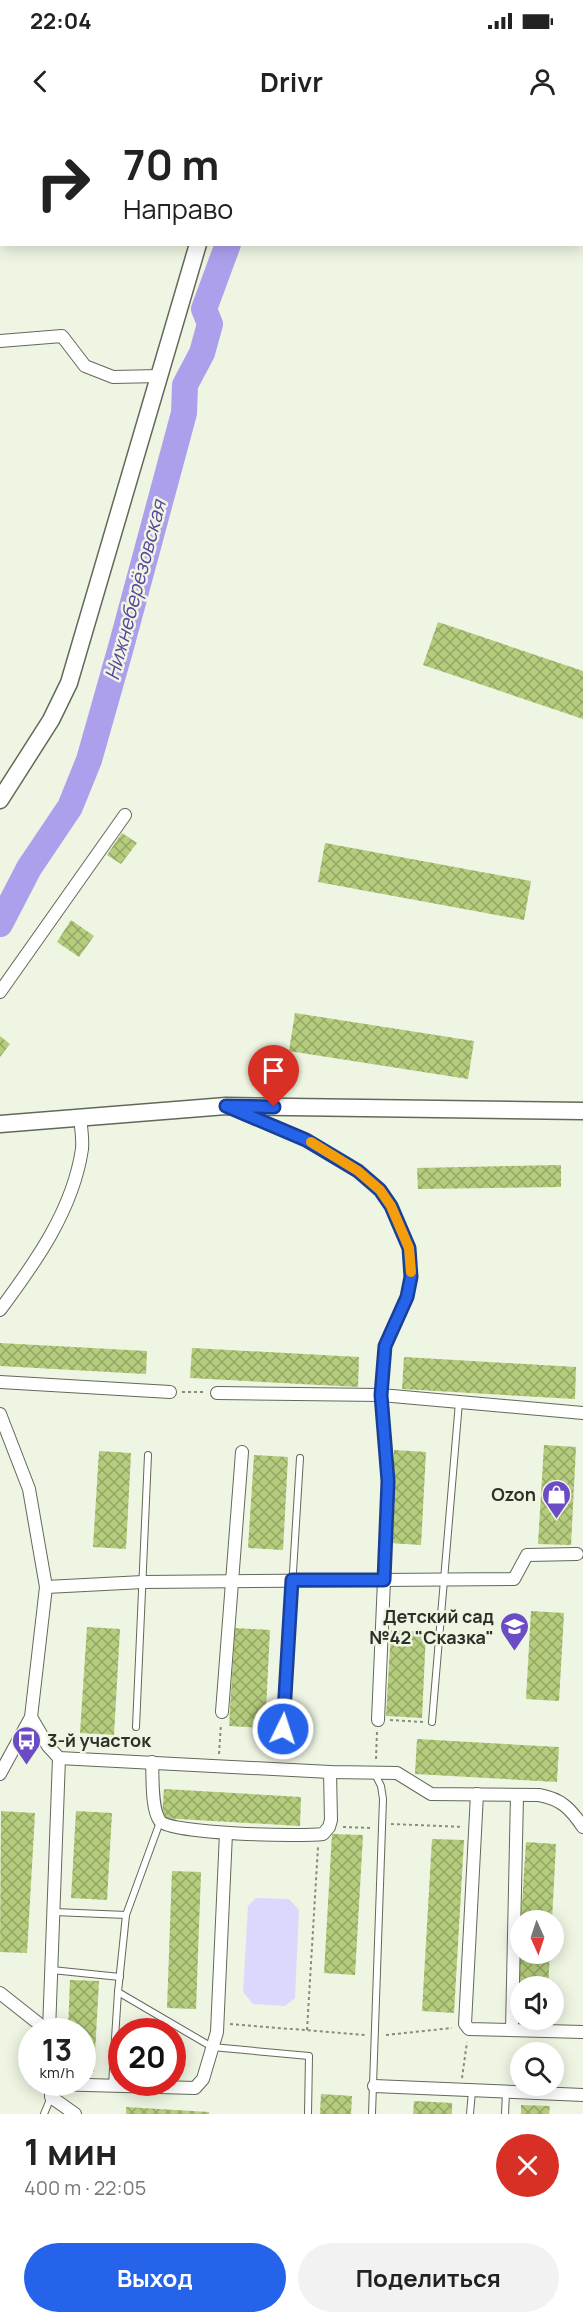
<!DOCTYPE html>
<html lang="ru">
<head>
<meta charset="utf-8">
<style>
  :root { --surface:#fff; --page:#f2f2f2; --text:#222; --muted:#767676; --accent:#2563eb }
  body { margin:0; font-family:Manrope,sans-serif; background:var(--page); color:var(--text); height:100vh; display:flex; flex-direction:column; font-size:22px; white-space:nowrap }
  * { box-sizing:border-box; margin:0 }
  p { font-size:20px; color:var(--muted) }
  .icon { flex:none; width:33px; height:33px; fill:none; stroke:currentColor; stroke-width:2; stroke-linecap:round; stroke-linejoin:round }
  .map { position:relative; height:1994px; overflow:hidden }
  .details { display:flex; flex-direction:column; background:var(--surface); flex:1 }
  .details>* { flex:none }
  .guide { position:absolute; left:0px; top:0px; width:584px; height:126px; box-shadow:0 3px 15px #0003; background:#fff; color:var(--text); overflow:hidden }
  .needle { width:39px; rotate:177deg }
  .buttons { position:absolute; left:510px; top:1790px; display:grid; gap:12px }
  .buttons a { display:grid; place-items:center; width:54px; height:54px; border-radius:50%; background:var(--surface); box-shadow:0 3px 15px #0003; font-size:30px }
  .speed { position:absolute; left:18px; top:1898px; display:flex; gap:12px; font-size:30px; font-weight:700; text-align:center }
  .speed>* { display:grid; place-content:center; width:78px; height:78px; border-radius:50%; background:var(--surface); box-shadow:0 3px 15px #0003; line-height:1 }
  .speed small { font-size:15px; font-weight:400 }
  .speed .limit { border:9px solid #d22; background:#fff; color:#111 }
  .pin { position:absolute; display:grid; place-items:center; width:51px; height:51px; color:#fff; margin:-62px -26px; border-radius:50% 50% 50% 0; rotate:-45deg; box-shadow:0 0 6px #0007 }
  .pin .icon { rotate:45deg }
  .me { position:absolute; width:66px; margin:-33px; rotate:4deg; stroke-linejoin:round; filter:drop-shadow(0 0 4px #0008) }
  .turn { display:flex; align-items:center; gap:21px; height:126px; padding:0 24px; font-size:27px }
  .turn .icon { width:78px; height:78px; stroke-width:2.5 }
  .turn b { display:block; font-size:42px; line-height:51px }
  .round { display:grid; place-items:center; flex:none; width:63px; height:63px; border-radius:32px; background:var(--page) }
  .summary { display:flex; align-items:center; justify-content:space-between; height:102px; padding:0 24px }
  h1 { font-size:36px; font-weight:700; line-height:45px }
  .primary-button { display:flex; gap:12px; margin-top:auto; padding:12px 24px }
  .primary-button a { flex:1; height:69px; border-radius:36px; background:var(--accent); color:#fff; font-size:24px; font-weight:700; line-height:69px; text-align:center }
  .primary-button a+a { background:var(--page); color:var(--text) }
  .status { display:flex; justify-content:space-between; align-items:center; height:42px; padding:0 30px; background:var(--surface); direction:ltr }
  .status svg { height:16px; fill:currentColor }
  header { display:flex; justify-content:space-between; align-items:center; height:78px; padding:0 24px; background:var(--surface); font-size:27px; font-weight:700 }
  .map>svg:first-child { display:block }
  .grass { fill:#dcd8fd }
  .lines { fill:none; stroke-linecap:round; stroke-linejoin:round }
  .river { stroke:#aca0ed; stroke-width:26 }
  .building { fill:url(#building-cross-hatch) }
  .lane-casing { stroke:#636959; stroke-width:8 }
  .street-casing { stroke:#636959; stroke-width:14 }
  .secondary-casing { stroke:#636959; stroke-width:19 }
  .path { stroke:#878c7f; stroke-width:2; stroke-dasharray:3 3; stroke-linecap:butt }
  .lane { stroke:#fff; stroke-width:6 }
  .street { stroke:#fff; stroke-width:12 }
  .secondary { stroke:#fff; stroke-width:16 }
  .route-casing { stroke:#184099; stroke-width:15 }
  .route { stroke:#2563eb; stroke-width:10 }
  .slow { stroke:#f59e0b; stroke-width:10 }
  .labels { text-anchor:middle; dominant-baseline:central; stroke-width:5; stroke-linejoin:round; paint-order:stroke }
  .poi-label { font-size:18px; font-weight:bold; fill:#2d2f28; stroke:#eef5e2; text-anchor:end }
  .water-label { font-size:20px; font-style:italic; fill:#59449d; stroke:#eef5e2 }
</style>
</head>
<body>
<div class="status"><b>22:04</b><svg viewBox="0 0 49 12"><path d="M0 12V9h3v3zM5 12V6h3v6zM10 12V3h3v9zM15 12V0h3v12zM26 1h20v11H26zM47 4h2v5h-2z"/></svg></div>
<header><svg class="icon" aria-label="back" viewBox="0 0 24 24"><path d="M15 5l-7 7 7 7"/></svg>Drivr<svg class="icon" aria-label="person" viewBox="0 0 24 24"><circle cx="12" cy="8" r="4"/><path d="M4 21q1-7 8-7t8 7"/></svg></header>
<div class="map">
<svg width="583" height="1994" viewBox="0 0 583 1994">
  <defs>
    <pattern id="building-cross-hatch" width="8" height="8" patternUnits="userSpaceOnUse" patternTransform="scale(1.5)"><rect width="8" height="8" fill="#b4cc7b"/><path d="M0 0l8 8M0 8l8-8" fill="none" stroke="#93a665"/></pattern>
  </defs>
  <rect width="100%" height="100%" fill="#eef5e2"/>
  <polygon class="grass" points="256,1778 289,1779 299,1790 295,1878 285,1886 253,1884 243,1872 248,1786"/>
  <g class="lines">
    <g class="river">
      <polyline points="250,2 250,0"/>
      <polyline points="0,804 29,748 70,687 89,640 121,527 184,293 185,265 202,233 210,204 204,189 228,124"/>
    </g>
  </g>
  <g class="building">
    <polygon points="438,502 583,551 583,599 423,545"/>
    <polygon points="122,713 137,723 121,744 107,735"/>
    <polygon points="325,723 531,761 524,800 318,762"/>
    <polygon points="71,800 94,816 79,837 57,822"/>
    <polygon points="295,893 474,921 468,959 289,931"/>
    <polygon points="0,916 10,924 0,937"/>
    <polygon points="561,1045 561,1067 418,1069 417,1048"/>
    <polygon points="0,1223 147,1231 146,1254 0,1246"/>
    <polygon points="192,1228 359,1237 358,1267 190,1258"/>
    <polygon points="404,1237 576,1247 575,1279 402,1269"/>
    <polygon points="544,1325 576,1327 571,1425 538,1424"/>
    <polygon points="394,1330 426,1332 421,1425 389,1423"/>
    <polygon points="99,1331 131,1333 126,1429 93,1427"/>
    <polygon points="254,1335 288,1337 283,1430 248,1428"/>
    <polygon points="531,1491 564,1493 559,1581 526,1579"/>
    <polygon points="87,1507 120,1509 114,1615 80,1613"/>
    <polygon points="235,1508 270,1510 265,1608 229,1606"/>
    <polygon points="391,1510 426,1512 422,1598 386,1596"/>
    <polygon points="417,1619 559,1627 557,1662 415,1654"/>
    <polygon points="164,1669 301,1677 300,1706 162,1698"/>
    <polygon points="1,1691 35,1693 27,1833 0,1832"/>
    <polygon points="76,1691 112,1693 107,1780 71,1778"/>
    <polygon points="332,1714 363,1715 355,1855 324,1853"/>
    <polygon points="432,1719 464,1720 454,1893 422,1891"/>
    <polygon points="526,1722 556,1724 552,1800 521,1800"/>
    <polygon points="172,1751 201,1752 196,1889 167,1888"/>
    <polygon points="519,1833 550,1833 548,1866 520,1866 520,1892 516,1892"/>
    <polygon points="70,1860 99,1861 94,1952 82,1951 82,1911 68,1911"/>
    <polygon points="321,1974 352,1976 351,1994 320,1994"/>
    <polygon points="414,1981 452,1983 452,1994 413,1994"/>
    <polygon points="521,1985 550,1986 549,1994 521,1994"/>
    <polygon points="126,1987 209,1992 209,1994 126,1994"/>
  </g>
  <g class="lines">
    <defs>
      <g id="lane">
        <polyline points="238,991 306,1020 358,1051 380,1070 391,1086 409,1128 411,1157 407,1177 385,1226 381,1275 388,1361 384,1460"/>
        <polyline points="432,1602 459,1282"/>
        <polyline points="136,1607 148,1335"/>
        <polyline points="282,1631 300,1338"/>
        <polyline points="54,1792 126,1795 160,1702"/>
        <polyline points="52,1850 120,1857"/>
        <polyline points="118,1872 212,1927 309,1936 308,1994"/>
        <polyline points="112,1965 118,1872 126,1795"/>
        <polyline points="44,1994 51,1977"/>
        <polyline points="372,1994 383,1679 381,1666 375,1654"/>
        <polyline points="470,1994 472,1971"/>
        <polyline points="505,1994 506,1972"/>
      </g>
      <g id="street">
        <polyline points="0,221 62,216 85,246 113,257 159,256"/>
        <polyline points="0,872 125,695"/>
        <path d="M 0,1190 C 35,1143 73,1090 82,1029 C 83,1019 81,1007 80,997"/>
        <polyline points="0,1262 170,1272"/>
        <polyline points="217,1273 381,1275 583,1293"/>
        <polyline points="0,1294 29,1369 46,1467 31,1597 0,1654"/>
        <polyline points="46,1467 143,1462 514,1459 527,1435 577,1434"/>
        <polyline points="222,1592 242,1332"/>
        <path d="M 31,1597 L 48,1626 L 59,1638 L 330,1652 L 397,1653 L 431,1674 L 539,1675 C 561,1679 570,1688 583,1707"/>
        <polyline points="378,1600 384,1460"/>
        <path d="M 152,1642 C 153,1657 151,1689 160,1701 C 170,1714 302,1717 323,1714 L 329,1707 L 331,1700 L 330,1652"/>
        <polyline points="477,1674 465,1904 469,1909 583,1912"/>
        <polyline points="0,1873 48,1911"/>
        <polyline points="512,1909 517,1675"/>
        <polyline points="49,1911 59,1638"/>
        <polyline points="51,1962 51,1977 75,1994"/>
        <polyline points="51,1964 195,1968 203,1959 217,1912 226,1713"/>
        <polyline points="374,1966 583,1975"/>
      </g>
      <g id="secondary">
        <polyline points="222,0 222,2"/>
        <polyline points="0,680 51,600 69,563 198,124"/>
        <polyline points="0,1004 226,986 583,991"/>
      </g>
    </defs>
    <use href="#lane" class="lane-casing"/>
    <use href="#street" class="street-casing"/>
    <use href="#secondary" class="secondary-casing"/>
    <g class="path">
      <polyline points="182,1272 203,1272"/>
      <polyline points="390,1600 423,1602"/>
      <polyline points="135,1629 135,1617"/>
      <polyline points="219,1634 221,1604"/>
      <polyline points="376,1639 377,1611"/>
      <polyline points="391,1704 463,1707"/>
      <polyline points="343,1707 373,1708"/>
      <polyline points="230,1904 365,1915"/>
      <polyline points="307,1910 318,1727"/>
      <polyline points="386,1915 452,1908"/>
      <polyline points="462,1958 467,1922"/>
    </g>
    <use href="#lane" class="lane"/>
    <use href="#street" class="street"/>
    <use href="#secondary" class="secondary"/>
  </g>
  <g class="lines">
    <defs>
      <polyline id="route" points="274,987 226,986 306,1020 358,1051 380,1070 391,1086 409,1128 411,1157 407,1177 385,1226 381,1275 388,1361 384,1460 292,1460 283,1609"/>
    </defs>
    <use href="#route" class="route-casing"/>
    <use href="#route" class="route"/>
    <polyline class="slow" points="311,1022 358,1051 380,1070 391,1086 409,1128 411,1152"/>
  </g>
  <defs>
    <symbol id="shop-pin" viewBox="-11 -11 22 30"><path d="M0 17L-7.5 6A9.5 9.5 0 1 1 7.5 6Z" fill="#6b4cc5" stroke="#eef5e2"/><path d="M-5-2.5h2.3a2.7 3.5 0 0 1 5.4 0H5L5.5 6h-11ZM-1.5-2.5h3a1.5 2.3 0 0 0-3 0Z" fill="#fff"/></symbol>
    <symbol id="school-pin" viewBox="-11 -11 22 30"><path d="M0 17L-7.5 6A9.5 9.5 0 1 1 7.5 6Z" fill="#6b4cc5" stroke="#eef5e2"/><path d="M0-5L7-2L0 1L-7-2ZM-4 1L0 2.5L4 1V4Q0 6-4 4Z" fill="#fff"/></symbol>
    <symbol id="bus-pin" viewBox="-11 -11 22 30"><path d="M0 17L-7.5 6A9.5 9.5 0 1 1 7.5 6Z" fill="#6b4cc5" stroke="#eef5e2"/><path d="M-5-6H5V4H4V6H2V4H-2V6H-4V4H-5ZM-3.5-4V0h7V-4ZM-3.5 1.2v1.5H-2V1.2ZM2 1.2v1.5H3.5V1.2Z" fill="#fff"/></symbol>
  </defs>
  <g fill-rule="evenodd">
    <use href="#shop-pin" x="540" y="1358" width="33" height="45"/>
    <use href="#school-pin" x="498" y="1490" width="33" height="45"/>
    <use href="#bus-pin" x="10" y="1604" width="33" height="45"/>
  </g>
  <g class="labels">
    <g class="poi-label">
      <text x="536" y="1374">Ozon</text>
      <text x="494" y="1496">Детский сад<tspan x="494" dy="21">№42 "Сказка"</tspan></text>
      <text x="47" y="1620" text-anchor="start">3-й участок</text>
    </g>
    <g class="water-label">
      <text transform="translate(135 470) rotate(-75)">Нижнеберёзовская</text>
    </g>
  </g>
</svg>
<div class="buttons">
<a><svg class="needle" viewBox="-14 -14 28 28"><path d="M0-13l5 13h-10z" fill="#e53935"/><path d="M0 13l5-13h-10z" fill="#767676"/></svg></a>
<a><svg class="icon" aria-label="sound" viewBox="0 0 24 24"><path d="M4 9h4l5-4v14l-5-4H4zM17 9q2 3 0 6"/></svg></a>
<a><svg class="icon" aria-label="search" viewBox="0 0 24 24"><circle cx="10" cy="10" r="6"/><path d="M15 15l6 6"/></svg></a>
</div>
<div class="speed"><div>13<small>km/h</small></div><div class="limit">20</div></div>
<div class="pin" style="left:274px;top:987px;background:#d93025"><svg class="icon" aria-label="arrive" viewBox="0 0 24 24"><path d="M6 21V4h12l-3 4 3 4H6"/></svg></div>
<svg class="me" style="left:283px;top:1609px" viewBox="-20 -20 40 40"><circle r="17" fill="#2563eb" stroke="#fff" stroke-width="3"/><path d="M0-11L8 9 0 5-8 9z" fill="#fff"/></svg>
<div class="guide">
<div class="turn"><svg class="icon" aria-label="right" viewBox="0 0 24 24"><path d="M7 20v-9h11M14 6l5 5-5 5"/></svg><div><b>70 m</b>Направо</div></div>
</div>
</div>
<section class="details">
<div class="summary"><div><h1>1 мин</h1><p>400 m · 22:05</p></div><a class="round" style="background:#d93025;color:#fff"><svg class="icon" aria-label="close" viewBox="0 0 24 24"><path d="M6 6l12 12M18 6L6 18"/></svg></a></div>
<div class="primary-button"><a>Выход</a><a>Поделиться</a></div>
</section>
</body>
</html>
